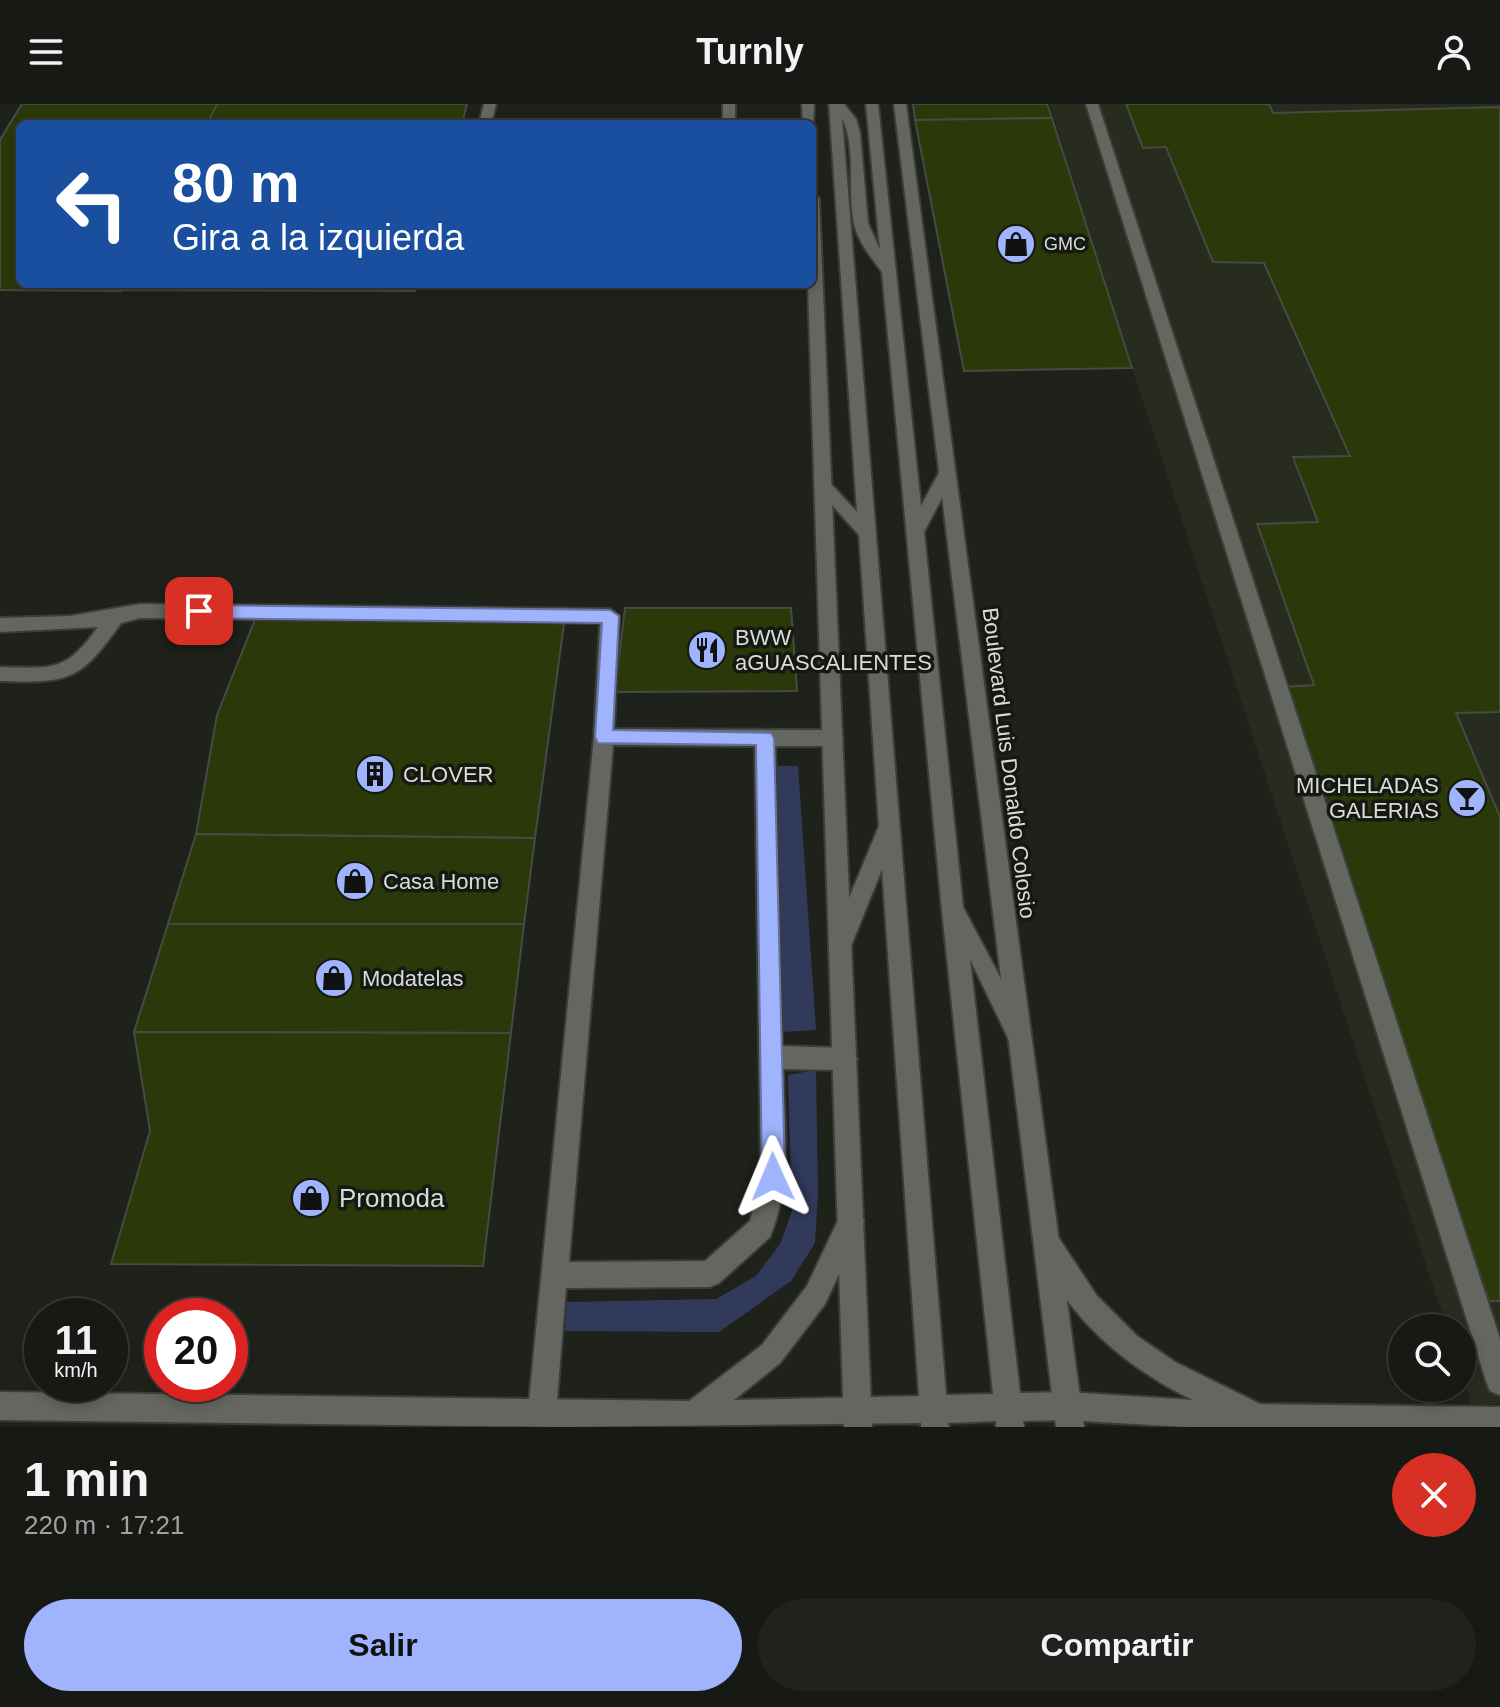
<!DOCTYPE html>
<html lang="es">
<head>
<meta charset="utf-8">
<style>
  :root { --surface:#171a14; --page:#20231d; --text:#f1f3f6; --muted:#9ea1a0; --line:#363834; --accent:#a0b3fd }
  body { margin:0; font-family:Arial,sans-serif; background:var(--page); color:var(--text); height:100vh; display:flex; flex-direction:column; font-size:30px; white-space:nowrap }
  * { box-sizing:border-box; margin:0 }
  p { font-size:26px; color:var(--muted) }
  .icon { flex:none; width:44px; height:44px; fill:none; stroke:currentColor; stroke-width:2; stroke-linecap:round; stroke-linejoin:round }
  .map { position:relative; height:1323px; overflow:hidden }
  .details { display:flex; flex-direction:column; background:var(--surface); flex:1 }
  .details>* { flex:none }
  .hud { position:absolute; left:16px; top:16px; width:800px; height:168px; border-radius:12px; box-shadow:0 4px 12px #0003,0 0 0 2px var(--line); background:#1a4fa0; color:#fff; overflow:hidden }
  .controls { position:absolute; left:1388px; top:1210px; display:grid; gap:16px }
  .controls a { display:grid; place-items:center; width:88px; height:88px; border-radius:50%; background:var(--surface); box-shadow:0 4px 12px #0003,0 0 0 2px var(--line); font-size:40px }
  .speed { position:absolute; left:24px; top:1194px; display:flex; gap:16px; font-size:40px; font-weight:700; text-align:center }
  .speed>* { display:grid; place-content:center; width:104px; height:104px; border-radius:50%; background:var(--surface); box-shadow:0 4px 12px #0003,0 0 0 2px var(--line); line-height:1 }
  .speed small { font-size:20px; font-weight:400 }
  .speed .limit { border:12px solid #d22; background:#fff; color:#111 }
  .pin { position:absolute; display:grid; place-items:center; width:68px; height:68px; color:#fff; margin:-34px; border-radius:16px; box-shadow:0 4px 12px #0006 }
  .me { position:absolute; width:88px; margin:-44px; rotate:359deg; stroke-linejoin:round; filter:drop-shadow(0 0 6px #0008) }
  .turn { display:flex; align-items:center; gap:28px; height:168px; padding:0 24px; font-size:36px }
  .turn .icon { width:104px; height:104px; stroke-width:2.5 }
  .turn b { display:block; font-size:56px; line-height:68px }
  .round { display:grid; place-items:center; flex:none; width:84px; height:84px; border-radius:42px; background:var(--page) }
  .head { display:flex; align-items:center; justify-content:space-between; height:136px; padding:0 24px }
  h1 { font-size:48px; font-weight:800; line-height:60px }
  .cta { display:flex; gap:16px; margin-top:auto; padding:16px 24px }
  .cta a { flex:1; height:92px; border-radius:48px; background:var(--accent); color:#111; font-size:32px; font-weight:800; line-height:92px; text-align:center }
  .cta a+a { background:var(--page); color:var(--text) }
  header { display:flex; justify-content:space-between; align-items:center; height:104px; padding:0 24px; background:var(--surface); font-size:36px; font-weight:800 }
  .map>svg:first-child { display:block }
  .built { fill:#272c1f }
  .green { fill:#323a5b }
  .building { fill:#2b3809; stroke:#474a43; stroke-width:2 }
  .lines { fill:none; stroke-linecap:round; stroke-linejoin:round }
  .service-casing { stroke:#3b3d38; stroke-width:4 }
  .minor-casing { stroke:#3b3d38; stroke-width:4 }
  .secondary-casing { stroke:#3b3d38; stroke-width:4 }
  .service { fill:#64675f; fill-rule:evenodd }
  .minor { fill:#64675f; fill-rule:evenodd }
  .secondary { fill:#64675f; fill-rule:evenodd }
  .route { fill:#a0b3fd; stroke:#6874a4; stroke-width:2 }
  .labels { text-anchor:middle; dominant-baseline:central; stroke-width:7; stroke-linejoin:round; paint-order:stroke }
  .far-poi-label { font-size:18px; fill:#dadcd8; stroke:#161812; text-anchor:start }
  .poi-label { font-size:22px; fill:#dadcd8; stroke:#161812; text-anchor:start }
  .street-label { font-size:22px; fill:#dadcd8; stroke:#161812 }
  .near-poi-label { font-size:26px; fill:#dadcd8; stroke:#161812; text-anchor:start }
</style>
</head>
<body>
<header><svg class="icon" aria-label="menu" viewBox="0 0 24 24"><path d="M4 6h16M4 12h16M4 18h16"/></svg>Turnly<svg class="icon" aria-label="person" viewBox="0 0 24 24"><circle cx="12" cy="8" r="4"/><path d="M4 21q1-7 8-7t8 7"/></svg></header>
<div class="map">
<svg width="1500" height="1323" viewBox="0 0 1500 1323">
  <rect width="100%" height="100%" fill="#1f221b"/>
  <polygon class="built" points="1050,0 1500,0 1500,1300 1471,1300 1462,1271 1462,1224 1447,1224 1132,264"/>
  <g class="green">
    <polygon points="775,662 798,662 816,926 783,928"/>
    <polygon points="816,966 818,1089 815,1139 791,1177 719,1228 565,1227 567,1198 716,1195 756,1172 780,1140 792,1107 788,971"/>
  </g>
  <g class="building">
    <polygon points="22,0 467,0 462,20 20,20 20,180 417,180 415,187 0,186 0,36"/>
    <polygon points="22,0 217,0 207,20 20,20 20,180 124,180 121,187 0,186 0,36"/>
    <polygon points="913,0 1047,0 1052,14 915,16"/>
    <polygon points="1126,0 1269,0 1273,9 1500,3 1500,608 1456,609 1500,713 1500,1197 1489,1197 1284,583 1314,581 1257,420 1318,418 1293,353 1350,352 1264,159 1213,158 1166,43 1143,44"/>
    <polygon points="1052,14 1132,264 964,267 915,16"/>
    <polygon points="625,504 791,504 797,587 615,588"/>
    <polygon points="258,508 565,512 535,734 196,730 217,611"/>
    <polygon points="196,730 535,734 524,820 168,820"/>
    <polygon points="168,820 524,820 511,929 134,928"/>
    <polygon points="134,928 511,929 483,1162 111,1160 150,1027"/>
  </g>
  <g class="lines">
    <defs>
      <g id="service">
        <polygon points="484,0 496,0 491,20 479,20"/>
        <rect x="723" y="0" width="12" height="20"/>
        <polygon points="1086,0 1098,0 1500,1235 1500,1291 1490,1287 1486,1277"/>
        <path d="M 140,500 L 610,505 L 619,512 L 614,625 L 833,626 L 840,628 L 843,634 L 840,640 L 833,642 L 775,642 L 782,942 L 845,944 L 853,947 L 857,955 L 853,963 L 845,966 L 783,965 C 784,1021 792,1080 770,1133 L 719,1179 L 710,1183 L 566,1184 L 556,1308 L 552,1318 L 542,1322 L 532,1318 L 528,1308 L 594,633 L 600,519 L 140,514 L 121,519 C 80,577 70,579 0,577 L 0,563 C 53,564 65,569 98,523 L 0,528 L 0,514 L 70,512 ZM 613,641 L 755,642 L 761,1073 L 750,1117 L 705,1157 L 569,1158 Z"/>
      </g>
      <g id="minor">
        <polygon points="802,0 814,0 813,23 803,20"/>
        <polygon points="894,0 906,0 1084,1323 1056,1323"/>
        <polygon points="812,90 819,94 872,1323 844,1323 808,180 812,180"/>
      </g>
      <path id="secondary" d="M 829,0 L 844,0 L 856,15 L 860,29 L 868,119 L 880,146 L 866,0 L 878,0 L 921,402 L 941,365 L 947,363 L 955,369 L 924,428 L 963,803 L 1031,932 L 1027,940 L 1019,943 L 1011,940 L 970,855 L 1020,1289 L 1066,1288 L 1193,1296 C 1125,1263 1066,1213 1036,1142 L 1040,1133 L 1049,1129 L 1058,1133 L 1097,1192 L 1137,1232 L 1175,1258 L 1260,1300 L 1500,1303 L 1500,1323 L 1186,1323 L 1066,1316 L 1023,1317 L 1024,1323 L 996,1323 L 996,1317 L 948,1319 L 949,1323 L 921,1323 L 921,1319 L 560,1323 L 0,1316 L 0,1288 L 689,1297 L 762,1241 L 807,1182 L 842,1108 L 851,1104 L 860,1108 L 864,1117 L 825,1200 L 780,1259 L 734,1296 L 919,1292 L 882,765 L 849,847 L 841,850 L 833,847 L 830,840 L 879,722 L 859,431 L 815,382 L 817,378 L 829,378 L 857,408 ZM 842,14 C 857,45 847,86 854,119 C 858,138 871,153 882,168 L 941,797 L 993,1290 L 946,1291 Z"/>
    </defs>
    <use href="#service" class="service-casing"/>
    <use href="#minor" class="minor-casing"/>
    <use href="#secondary" class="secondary-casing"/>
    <use href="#service" class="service"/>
    <use href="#minor" class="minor"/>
    <use href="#secondary" class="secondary"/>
  </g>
  <polygon class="route" points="199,501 610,506 619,512 613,626 771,629 774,634 785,1073 781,1081 773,1084 765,1081 762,1073 756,641 598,639 595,633 602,519 199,514 191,507"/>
  <defs>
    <symbol id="shop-disc" viewBox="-11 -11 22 22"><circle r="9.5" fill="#a0b3fd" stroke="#161812"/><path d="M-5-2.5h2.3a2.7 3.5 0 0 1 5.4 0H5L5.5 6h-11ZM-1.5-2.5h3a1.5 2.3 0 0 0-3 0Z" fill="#111"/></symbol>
    <symbol id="restaurant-disc" viewBox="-11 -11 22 22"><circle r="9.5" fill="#a0b3fd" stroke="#161812"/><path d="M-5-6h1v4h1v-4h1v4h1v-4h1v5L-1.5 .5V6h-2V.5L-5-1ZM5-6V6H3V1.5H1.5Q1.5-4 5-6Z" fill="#111"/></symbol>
    <symbol id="building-disc" viewBox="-11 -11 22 22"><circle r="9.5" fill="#a0b3fd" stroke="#161812"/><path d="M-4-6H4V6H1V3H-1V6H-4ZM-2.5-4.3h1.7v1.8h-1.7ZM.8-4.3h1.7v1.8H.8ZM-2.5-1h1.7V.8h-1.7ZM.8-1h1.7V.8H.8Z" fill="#111"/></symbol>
    <symbol id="bar-disc" viewBox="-11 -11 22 22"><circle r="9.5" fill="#a0b3fd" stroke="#161812"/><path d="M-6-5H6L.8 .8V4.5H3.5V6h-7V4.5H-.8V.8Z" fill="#111"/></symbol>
  </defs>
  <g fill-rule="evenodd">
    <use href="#shop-disc" x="994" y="118" width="44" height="44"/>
    <use href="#restaurant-disc" x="685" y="524" width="44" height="44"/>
    <use href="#building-disc" x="353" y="648" width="44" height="44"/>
    <use href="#bar-disc" x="1445" y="672" width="44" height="44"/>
    <use href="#shop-disc" x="333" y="755" width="44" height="44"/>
    <use href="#shop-disc" x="312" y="852" width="44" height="44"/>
    <use href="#shop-disc" x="289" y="1072" width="44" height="44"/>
  </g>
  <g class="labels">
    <g class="far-poi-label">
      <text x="1044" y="140">GMC</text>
    </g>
    <g class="poi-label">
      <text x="735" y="533">BWW<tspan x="735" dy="25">aGUASCALIENTES</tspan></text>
      <text x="403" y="670">CLOVER</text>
      <text x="1439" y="681" text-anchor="end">MICHELADAS<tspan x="1439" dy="25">GALERIAS</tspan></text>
      <text x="383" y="777">Casa Home</text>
      <text x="362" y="874">Modatelas</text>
    </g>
    <g class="street-label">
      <text transform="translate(1009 659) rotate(83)">Boulevard Luis Donaldo Colosio</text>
    </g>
    <g class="near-poi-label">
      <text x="339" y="1094">Promoda</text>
    </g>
  </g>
</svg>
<div class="controls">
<a><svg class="icon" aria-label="search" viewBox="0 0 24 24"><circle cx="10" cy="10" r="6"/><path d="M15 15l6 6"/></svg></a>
</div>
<div class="speed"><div>11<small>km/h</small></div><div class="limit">20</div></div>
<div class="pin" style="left:199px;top:507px;background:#d93025"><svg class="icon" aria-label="arrive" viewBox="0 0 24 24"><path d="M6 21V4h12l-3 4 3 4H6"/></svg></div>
<svg class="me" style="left:773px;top:1073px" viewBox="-20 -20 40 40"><path d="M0-17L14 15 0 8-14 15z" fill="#a0b3fd" stroke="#fff" stroke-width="4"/></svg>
<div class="hud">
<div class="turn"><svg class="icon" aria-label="left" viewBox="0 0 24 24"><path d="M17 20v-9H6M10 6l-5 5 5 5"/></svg><div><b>80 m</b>Gira a la izquierda</div></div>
</div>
</div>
<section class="details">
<div class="head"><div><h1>1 min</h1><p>220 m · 17:21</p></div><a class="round" style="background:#d93025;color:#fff"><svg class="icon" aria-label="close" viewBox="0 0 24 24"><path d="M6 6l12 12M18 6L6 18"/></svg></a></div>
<div class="cta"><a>Salir</a><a>Compartir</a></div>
</section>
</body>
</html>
